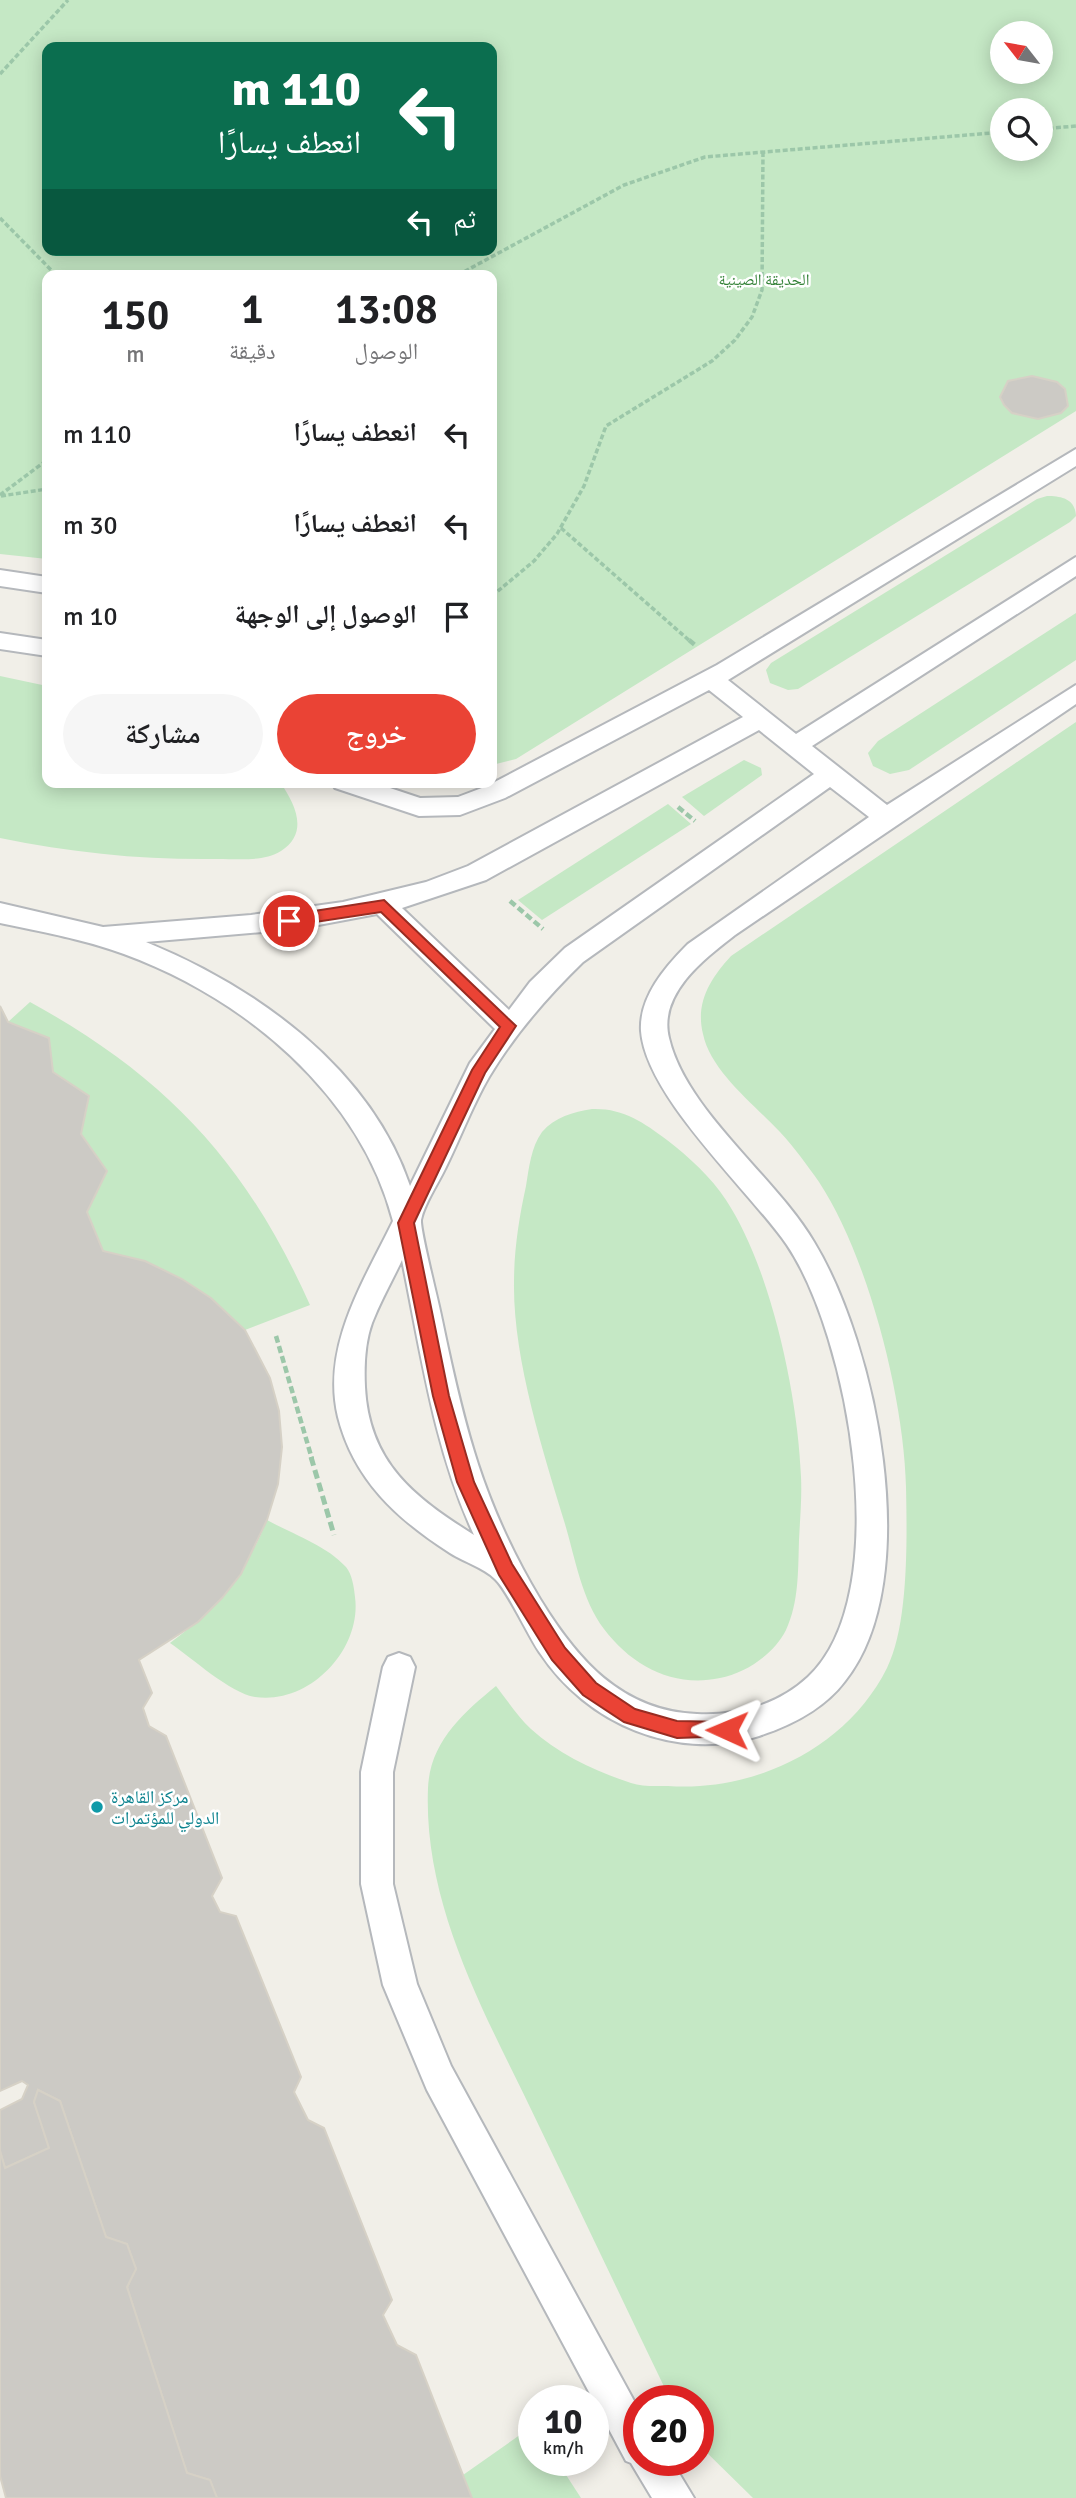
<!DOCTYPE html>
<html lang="ar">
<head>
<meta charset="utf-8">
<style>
  :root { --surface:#fff; --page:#f6f6f6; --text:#202124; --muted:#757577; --accent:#ea4335 }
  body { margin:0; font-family:Signika,"Noto Naskh Arabic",sans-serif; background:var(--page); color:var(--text); direction:rtl; height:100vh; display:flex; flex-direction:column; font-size:26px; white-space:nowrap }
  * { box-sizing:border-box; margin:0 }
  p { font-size:23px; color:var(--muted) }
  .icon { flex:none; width:38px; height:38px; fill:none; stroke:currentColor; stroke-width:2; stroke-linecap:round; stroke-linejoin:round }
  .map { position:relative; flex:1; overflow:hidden; direction:ltr }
  .sheet { position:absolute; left:42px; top:270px; width:455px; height:518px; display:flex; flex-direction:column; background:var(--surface); border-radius:14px; box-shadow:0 4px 18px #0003; direction:rtl }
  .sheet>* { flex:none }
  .top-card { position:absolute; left:42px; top:42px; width:455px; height:214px; border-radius:14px; box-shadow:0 4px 18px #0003; direction:rtl; background:#0b6e4f; color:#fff; overflow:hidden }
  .needle { width:46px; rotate:301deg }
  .fabs { position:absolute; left:990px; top:21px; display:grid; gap:14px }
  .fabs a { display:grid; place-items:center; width:63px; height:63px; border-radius:50%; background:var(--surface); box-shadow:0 4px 18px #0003; font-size:35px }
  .speed { position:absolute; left:518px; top:2385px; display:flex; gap:14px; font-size:35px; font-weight:700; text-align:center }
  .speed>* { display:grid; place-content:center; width:91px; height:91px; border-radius:50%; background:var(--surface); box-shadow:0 4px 18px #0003; line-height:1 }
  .speed small { font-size:18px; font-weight:400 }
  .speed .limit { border:10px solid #d22; background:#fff; color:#111 }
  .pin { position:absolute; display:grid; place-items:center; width:60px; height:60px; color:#fff; margin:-30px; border:4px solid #fff; border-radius:50%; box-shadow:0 2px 7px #0007 }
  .me { position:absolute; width:77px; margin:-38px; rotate:271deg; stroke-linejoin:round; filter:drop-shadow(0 0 5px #0008) }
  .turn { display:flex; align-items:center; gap:24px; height:147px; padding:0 21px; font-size:32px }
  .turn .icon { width:91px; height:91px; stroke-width:2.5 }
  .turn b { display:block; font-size:49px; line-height:60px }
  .then { display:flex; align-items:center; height:66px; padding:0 21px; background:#0003; gap:14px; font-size:26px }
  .eta { display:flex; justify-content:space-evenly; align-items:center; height:119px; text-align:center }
  .eta b { font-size:42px; font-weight:600; line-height:49px }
  .action { display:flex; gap:14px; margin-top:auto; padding:14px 21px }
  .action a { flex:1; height:80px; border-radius:42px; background:var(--accent); color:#fff; font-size:28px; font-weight:600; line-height:80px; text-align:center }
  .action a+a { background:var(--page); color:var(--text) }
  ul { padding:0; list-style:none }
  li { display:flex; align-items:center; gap:21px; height:91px; padding:0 21px }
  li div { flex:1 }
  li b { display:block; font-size:26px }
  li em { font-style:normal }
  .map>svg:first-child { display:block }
  .green { fill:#c5e8c5; fill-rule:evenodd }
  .building { fill:#cccac5; stroke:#d6d1c6; stroke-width:2 }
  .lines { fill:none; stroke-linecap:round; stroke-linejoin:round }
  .service-casing { stroke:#b5b8bc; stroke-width:4 }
  .path-far2 { stroke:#9cc7a9; stroke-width:3.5; stroke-dasharray:5 2.5; stroke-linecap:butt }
  .path-far1 { stroke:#9cc7a9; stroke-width:4.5; stroke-dasharray:7 3.5; stroke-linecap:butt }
  .path { stroke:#9cc7a9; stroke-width:5; stroke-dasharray:9 4.5; stroke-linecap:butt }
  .service { fill:#fff; fill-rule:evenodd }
  .route { fill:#ea4335; stroke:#982c22; stroke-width:2 }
  .culture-dot { fill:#0f9aa8; stroke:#fff; stroke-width:2.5 }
  .labels { text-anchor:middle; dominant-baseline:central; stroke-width:5; stroke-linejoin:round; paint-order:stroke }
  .far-park-label { font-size:16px; fill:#348238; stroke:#fff }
  .culture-label { font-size:18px; fill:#0d838f; stroke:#fff; text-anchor:start }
</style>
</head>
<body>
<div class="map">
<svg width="1076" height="2498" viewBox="0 0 1076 2498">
  <rect width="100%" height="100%" fill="#f1efe8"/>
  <g class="green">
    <path d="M 0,0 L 1076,0 L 1076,411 L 516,759 L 492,765 L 492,275 L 47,275 L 47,559 L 0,554 ZM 1003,33 L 1041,33 L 1041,72 L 1003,72 ZM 47,47 L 492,47 L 492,250 L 47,250 ZM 1003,110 L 1041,110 L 1041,149 L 1003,149 Z"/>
    <path d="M 1047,496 C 1062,496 1075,499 1076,516 L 1070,522 L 798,689 L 788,690 L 770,683 L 766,670 L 771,663 L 1037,499 Z"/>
    <polygon points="1076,613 1076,660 909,770 890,774 873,766 868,753 878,741"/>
    <path d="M 0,676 L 47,686 L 47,782 L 280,782 C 296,805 309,833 281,851 C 263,862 238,859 218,859 C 143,860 73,853 0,838 Z"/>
    <path d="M 1076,722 L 1076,2498 L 753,2498 L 698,2444 L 698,2401 L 671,2401 C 627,2310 584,2219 540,2128 C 490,2022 423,1910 428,1788 C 430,1742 463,1713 496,1686 C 507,1700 518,1717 531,1729 C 558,1754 597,1772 631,1783 C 642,1787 656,1786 668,1786 C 755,1792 847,1748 887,1668 C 909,1624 907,1536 906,1487 C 904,1398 868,1256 819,1182 C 807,1165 794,1147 780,1132 C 755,1105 711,1072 703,1034 C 695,1002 711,978 731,956 Z"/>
    <polygon points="744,760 761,768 762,775 704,816 682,797"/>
    <polygon points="668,804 691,824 542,920 518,900"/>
    <path d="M 30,1002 C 167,1077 247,1164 310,1305 L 245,1330 C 197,1285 167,1266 103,1251 L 87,1212 L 107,1171 L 81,1134 L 89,1096 L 53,1072 L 49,1038 L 8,1022 Z"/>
    <path d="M 592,1109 C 623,1108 643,1122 667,1140 C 689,1157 711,1177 726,1200 C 771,1268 798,1396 801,1477 C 802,1498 800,1519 799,1540 C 798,1571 799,1602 786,1630 C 774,1654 746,1673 720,1678 C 673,1688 632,1666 604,1629 C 582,1600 575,1558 565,1524 C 543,1451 513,1359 514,1283 C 514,1250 519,1218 526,1186 C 529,1168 531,1147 542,1132 C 555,1117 573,1112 592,1109 Z"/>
    <path d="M 267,1520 C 292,1534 326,1545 346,1567 C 352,1574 354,1587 355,1597 C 362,1649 310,1705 255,1697 C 230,1693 192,1658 170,1643 C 215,1610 246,1573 267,1520 Z"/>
    <polygon points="534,2425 534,2460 557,2461 581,2498 472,2498 463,2475"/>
  </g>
  <g class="building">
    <polygon points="1032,376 1057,382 1065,389 1068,406 1061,413 1038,419 1012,413 1004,405 1000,397 1008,381"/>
    <polygon points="0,1006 8,1022 49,1038 53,1072 89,1096 81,1134 107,1171 87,1212 103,1251 145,1261 182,1279 211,1298 245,1330 270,1378 279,1411 282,1447 278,1484 267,1520 241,1574 222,1598 198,1622 139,1660 152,1693 143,1708 149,1726 166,1736 222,1878 212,1896 220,1912 236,1916 301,2077 294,2092 308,2120 324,2128 392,2300 383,2315 397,2345 416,2355 472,2498 217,2498 210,2480 187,2473 127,2287 136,2269 127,2244 106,2237 60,2101 38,2090 34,2102 49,2148 5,2168 0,2151 0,2110 22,2099 28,2085 22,2081 0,2091"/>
    <polygon points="38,2090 60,2101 106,2237 127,2244 136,2269 127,2287 187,2473 210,2480 217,2498 6,2498 0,2476 0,2151 5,2168 49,2148 34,2102"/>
  </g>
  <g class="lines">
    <defs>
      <g id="service">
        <path d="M 1076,449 L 1076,466 L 728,680 L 796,734 L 1076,557 L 1076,576 L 812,746 L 887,805 L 1076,685 L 1076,704 L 735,935 C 704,959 658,994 669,1038 C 686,1111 776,1177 814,1242 C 876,1344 926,1579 845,1681 C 824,1709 792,1725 759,1736 C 676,1762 587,1724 540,1653 C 528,1636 508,1591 495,1579 C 484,1568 464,1562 450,1553 C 397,1519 354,1480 338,1417 C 321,1346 364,1281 393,1221 C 360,1094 244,998 124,954 C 83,939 42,932 0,923 L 0,903 L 103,927 L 251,915 L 343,902 L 426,882 L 468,866 L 743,717 L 709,690 L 505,798 L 460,815 L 419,816 L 335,788 L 332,782 L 372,782 L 420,798 L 458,797 L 487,786 L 717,665 ZM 759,730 L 814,774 L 565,948 L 530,982 L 509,1010 L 402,908 L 486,880 ZM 830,787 L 869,817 L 688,944 C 665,967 639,997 641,1031 C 646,1097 749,1190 787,1245 C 848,1335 897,1594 808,1677 C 778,1705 737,1716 697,1714 C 621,1711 577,1659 540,1599 C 483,1504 464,1426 442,1320 C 439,1303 420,1231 421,1220 C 424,1204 438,1184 445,1169 C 460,1139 472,1106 489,1077 C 514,1035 548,996 583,962 ZM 377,914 L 495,1029 L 470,1063 L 410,1186 C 370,1068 256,987 146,942 L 297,929 ZM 402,1260 C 421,1353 434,1449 474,1535 C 414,1497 369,1463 365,1387 C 364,1367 365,1342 372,1323 C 380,1302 392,1281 402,1260 Z"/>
        <polygon points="0,570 47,577 47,593 0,586"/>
        <polygon points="0,633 47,640 47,656 0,649"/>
        <polygon points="399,1653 410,1657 415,1667 393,1772 393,1884 417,1984 451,2066 639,2410 639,2460 671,2460 694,2498 652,2498 631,2463 626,2461 427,2090 383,1985 361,1884 361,1772 383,1667 388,1657"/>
      </g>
    </defs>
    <use href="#service" class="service-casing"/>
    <g class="path-far2">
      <polyline points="0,74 68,0"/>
      <polyline points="1041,129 1076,126"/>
      <polyline points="0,218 56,275"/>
      <polyline points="458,275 624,185 705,157 1003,132"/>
      <polyline points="0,495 47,460"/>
      <polyline points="1,496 47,489"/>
      <polyline points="561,528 691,642"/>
      <polyline points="492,596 534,561 557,534 584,486 606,426 712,361 735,340 752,317 762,290 763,150"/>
    </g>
    <g class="path-far1">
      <polyline points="689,640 695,645"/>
      <polyline points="678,807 695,821"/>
      <polyline points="510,901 543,929"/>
      <polyline points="276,1336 312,1459"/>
    </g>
    <polyline class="path" points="311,1457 334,1535"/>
    <use href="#service" class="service"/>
  </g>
  <polygon class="route" points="384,900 516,1026 485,1073 414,1223 449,1396 474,1482 512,1564 565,1648 596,1683 635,1709 677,1721 727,1722 733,1724 736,1730 733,1736 677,1738 624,1722 583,1695 552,1660 499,1575 457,1482 433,1396 398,1223 472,1070 500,1027 381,912 289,926 282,921 289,915"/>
  <circle class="culture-dot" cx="97" cy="1807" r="7"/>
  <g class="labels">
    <g class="far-park-label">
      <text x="764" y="280">الحديقة الصينية</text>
    </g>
    <g class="culture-label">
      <text x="111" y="1797">مركز القاهرة<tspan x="111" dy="21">الدولي للمؤتمرات</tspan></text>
    </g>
  </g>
</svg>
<div class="fabs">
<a><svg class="needle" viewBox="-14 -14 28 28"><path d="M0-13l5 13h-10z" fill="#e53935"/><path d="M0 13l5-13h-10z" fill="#757577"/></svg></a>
<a><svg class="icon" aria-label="search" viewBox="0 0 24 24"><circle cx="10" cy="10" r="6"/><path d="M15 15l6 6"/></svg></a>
</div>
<div class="speed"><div>10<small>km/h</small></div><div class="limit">20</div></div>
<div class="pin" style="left:289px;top:921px;background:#d93025"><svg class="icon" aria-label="arrive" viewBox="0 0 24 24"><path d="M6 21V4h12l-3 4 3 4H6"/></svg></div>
<svg class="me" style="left:727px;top:1730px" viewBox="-20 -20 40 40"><path d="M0-17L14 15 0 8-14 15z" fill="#ea4335" stroke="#fff" stroke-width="4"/></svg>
<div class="top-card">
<div class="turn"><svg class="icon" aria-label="left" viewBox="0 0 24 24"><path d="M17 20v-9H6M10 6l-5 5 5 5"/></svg><div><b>110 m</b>انعطف يسارًا</div></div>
<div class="then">ثم<svg class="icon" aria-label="left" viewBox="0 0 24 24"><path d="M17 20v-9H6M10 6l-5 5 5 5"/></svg></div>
</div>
<section class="sheet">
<div class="eta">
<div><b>13:08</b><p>الوصول</p></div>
<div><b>1</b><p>دقيقة</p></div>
<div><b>150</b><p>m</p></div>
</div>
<ul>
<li><svg class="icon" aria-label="left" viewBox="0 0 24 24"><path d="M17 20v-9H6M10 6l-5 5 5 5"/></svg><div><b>انعطف يسارًا</b></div><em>110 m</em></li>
<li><svg class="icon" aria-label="left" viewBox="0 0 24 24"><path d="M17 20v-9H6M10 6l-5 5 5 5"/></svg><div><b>انعطف يسارًا</b></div><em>30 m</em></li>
<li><svg class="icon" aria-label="arrive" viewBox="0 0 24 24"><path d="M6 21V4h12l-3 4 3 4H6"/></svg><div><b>الوصول إلى الوجهة</b></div><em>10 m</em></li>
</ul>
<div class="action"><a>خروج</a><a>مشاركة</a></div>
</section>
</div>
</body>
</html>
